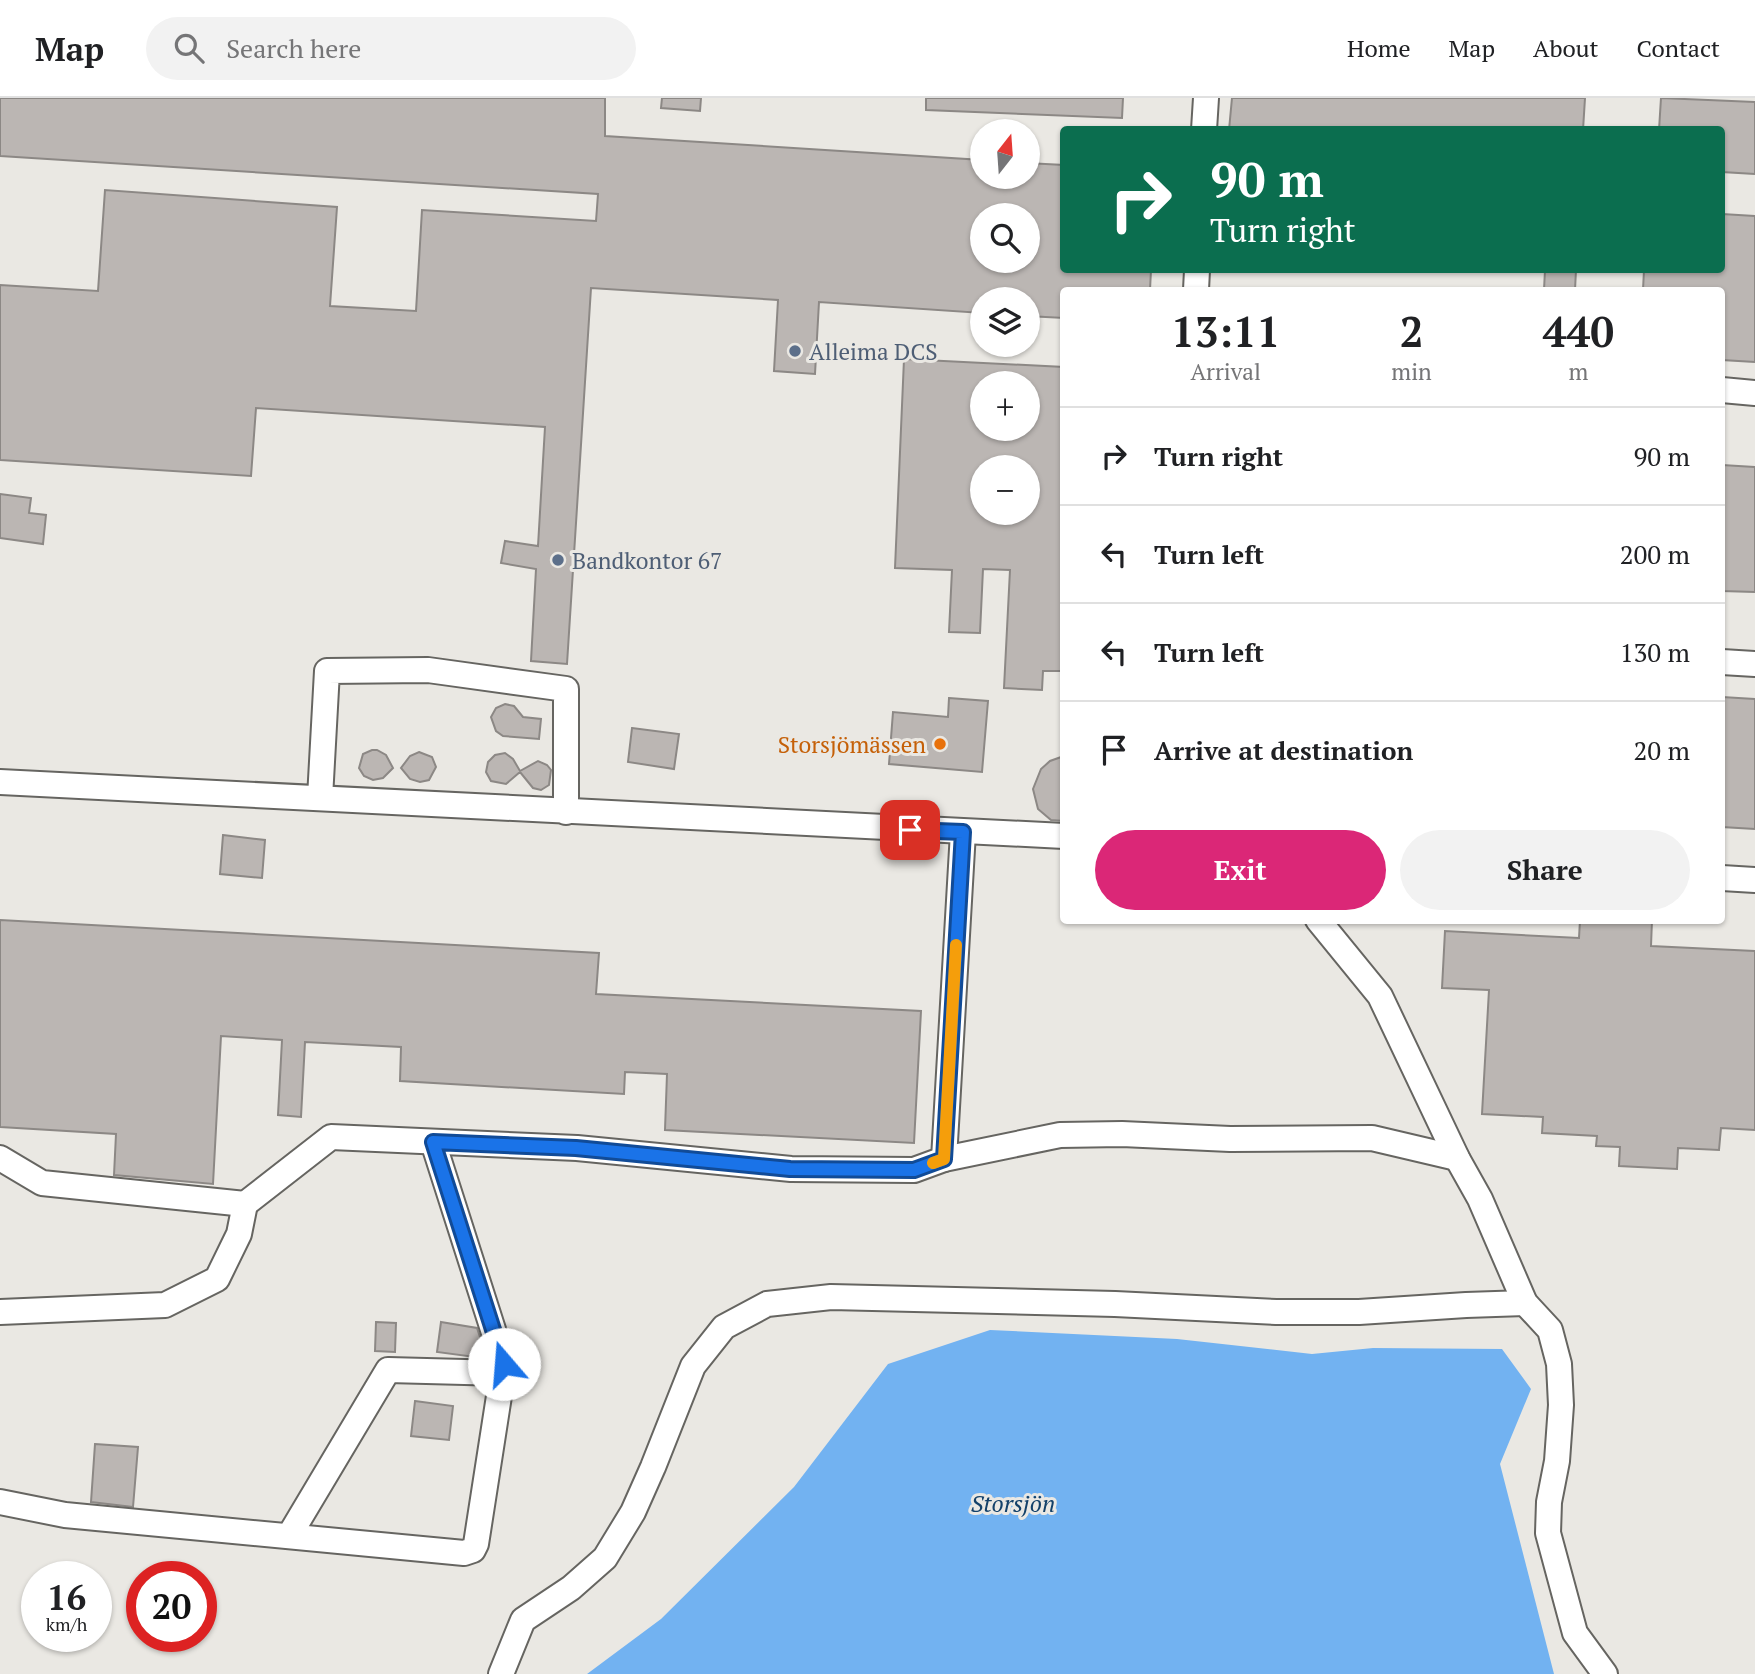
<!DOCTYPE html>
<html lang="en">
<head>
<meta charset="utf-8">
<style>
  :root { --surface:#fff; --page:#f2f2f2; --text:#202124; --muted:#757577; --line:#e0e0e0; --accent:#db2777 }
  body { margin:0; font-family:"PT Serif",serif; background:var(--page); color:var(--text); height:100vh; display:flex; flex-direction:column; font-size:26px; white-space:nowrap }
  * { box-sizing:border-box; margin:0 }
  p { font-size:23px; color:var(--muted) }
  .icon { flex:none; width:38px; height:38px; fill:none; stroke:currentColor; stroke-width:2; stroke-linecap:round; stroke-linejoin:round }
  .map { position:relative; flex:1; overflow:hidden }
  .sheet { position:absolute; left:1060px; top:189px; width:665px; height:637px; display:flex; flex-direction:column; background:var(--surface); border-radius:7px; box-shadow:0 2px 5px #0004 }
  .sheet>* { flex:none }
  .banner { position:absolute; left:1060px; top:28px; width:665px; height:147px; border-radius:7px; box-shadow:0 2px 5px #0004; background:#0b6e4f; color:#fff; overflow:hidden }
  .needle { width:46px; rotate:17deg }
  .fabs { position:absolute; left:970px; top:21px; display:grid; gap:14px }
  .fabs a { display:grid; place-items:center; width:70px; height:70px; border-radius:50%; background:var(--surface); box-shadow:0 2px 5px #0004; font-size:35px }
  .speed { position:absolute; left:21px; top:1463px; display:flex; gap:14px; font-size:35px; font-weight:700; text-align:center }
  .speed>* { display:grid; place-content:center; width:91px; height:91px; border-radius:50%; background:var(--surface); box-shadow:0 2px 5px #0004; line-height:1 }
  .speed small { font-size:18px; font-weight:400 }
  .speed .limit { border:10px solid #d22; background:#fff; color:#111 }
  .pin { position:absolute; display:grid; place-items:center; width:60px; height:60px; color:#fff; margin:-30px; border-radius:14px; box-shadow:0 4px 10px #0006 }
  .me { position:absolute; width:77px; margin:-38px; rotate:342deg; stroke-linejoin:round; filter:drop-shadow(0 0 5px #0008) }
  .turn { display:flex; align-items:center; gap:24px; height:147px; padding:0 35px; font-size:32px }
  .turn .icon { width:91px; height:91px; stroke-width:2.5 }
  .turn b { display:block; font-size:49px; line-height:60px }
  .eta { display:flex; justify-content:space-evenly; align-items:center; height:119px; text-align:center }
  .eta b { font-size:42px; font-weight:600; line-height:49px }
  .button { display:flex; gap:14px; margin-top:auto; padding:14px 35px }
  .button a { flex:1; height:80px; border-radius:42px; background:var(--accent); color:#fff; font-size:28px; font-weight:600; line-height:80px; text-align:center }
  .button a+a { background:var(--page); color:var(--text) }
  ul { padding:0; list-style:none }
  li { display:flex; align-items:center; gap:21px; height:98px; padding:0 35px; border-top:2px solid var(--line) }
  li div { flex:1 }
  li b { display:block; font-size:26px }
  li em { font-style:normal }
  header { display:flex; align-items:center; gap:42px; box-sizing:border-box; height:98px; padding:0 35px; background:var(--surface); border-bottom:2px solid var(--line) }
  header strong { font-size:33px }
  nav { display:flex; gap:38px; margin-inline-start:auto; font-size:24px }
  .search { width:490px; height:63px; background:var(--page); display:flex; align-items:center; gap:18px; box-sizing:border-box; padding:0 24px; border-radius:38px; color:var(--muted); font-size:26px }
  .map>svg:first-child { display:block }
  .water { fill:#72b2f1 }
  .building { fill:#bbb6b3; stroke:#8c8885; stroke-width:2; fill-rule:evenodd }
  .lines { fill:none; stroke-linecap:round; stroke-linejoin:round }
  .minor-casing { stroke:#666561; stroke-width:28 }
  .minor { stroke:#fff; stroke-width:24 }
  .route-casing { stroke:#114b97; stroke-width:18 }
  .route { stroke:#1a73e8; stroke-width:12 }
  .slow { stroke:#f59e0b; stroke-width:12 }
  .service-dot { fill:#5c6f8a; stroke:#eae8e3; stroke-width:2.5 }
  .food-dot { fill:#e8710a; stroke:#eae8e3; stroke-width:2.5 }
  .labels { text-anchor:middle; dominant-baseline:central; stroke-width:6; stroke-linejoin:round; paint-order:stroke }
  .service-label { font-size:23px; fill:#4e5e75; stroke:#eae8e3; text-anchor:start }
  .food-label { font-size:23px; fill:#c56008; stroke:#eae8e3; text-anchor:end }
  .water-label { font-size:24px; font-style:italic; fill:#13416a; stroke:#eae8e3 }
</style>
</head>
<body>
<header>
<strong>Map</strong>
<div class="search"><svg class="icon" aria-label="search" viewBox="0 0 24 24"><circle cx="10" cy="10" r="6"/><path d="M15 15l6 6"/></svg>Search here</div>
<nav><a>Home</a><a>Map</a><a>About</a><a>Contact</a></nav>
</header>
<div class="map">
<svg width="1755" height="1576" viewBox="0 0 1755 1576">
  <rect width="100%" height="100%" fill="#eae8e3"/>
  <polygon class="water" points="990,1232 1177,1241 1312,1256 1373,1250 1502,1251 1531,1291 1500,1366 1554,1576 587,1576 661,1521 794,1389 888,1266"/>
  <g class="building">
    <path d="M 0,0 L 605,0 L 605,38 L 982,62 L 982,79 L 1027,79 L 1027,65 L 1064,67 L 1064,172 L 1151,172 L 1150,192 L 1064,192 L 1064,220 L 1027,218 L 1027,201 L 982,201 L 982,215 L 819,204 L 815,276 L 774,273 L 778,202 L 591,190 L 567,566 L 531,563 L 536,471 L 501,465 L 505,443 L 538,448 L 545,329 L 256,310 L 251,378 L 0,362 L 0,187 L 98,193 L 105,92 L 337,109 L 330,208 L 416,213 L 422,112 L 596,123 L 598,96 L 0,58 ZM 982,117 L 1027,117 L 1027,163 L 982,163 Z"/>
    <polygon points="662,0 701,0 700,13 661,10"/>
    <polygon points="926,0 1123,0 1122,20 926,12"/>
    <polygon points="1232,0 1585,0 1583,32 1229,32"/>
    <polygon points="1661,0 1755,4 1755,76 1722,74 1722,32 1659,32"/>
    <polygon points="1722,116 1755,118 1755,264 1722,262 1722,192 1643,192 1644,172 1722,172"/>
    <polygon points="1545,172 1576,172 1575,192 1544,192"/>
    <path d="M 904,261 L 1064,269 L 1064,573 L 1043,573 L 1042,592 L 1004,590 L 1010,472 L 983,471 L 980,535 L 949,534 L 952,472 L 895,470 ZM 982,285 L 1027,285 L 1027,331 L 982,331 ZM 982,369 L 1027,369 L 1027,415 L 982,415 Z"/>
    <polygon points="1722,367 1755,369 1755,494 1722,493"/>
    <polygon points="0,396 31,400 29,415 46,417 43,446 0,440"/>
    <polygon points="1722,599 1755,601 1755,731 1722,729"/>
    <polygon points="949,600 988,603 982,674 889,666 893,614 948,619"/>
    <polygon points="505,606 514,608 523,619 541,621 539,641 503,638 496,633 491,619 496,610"/>
    <polygon points="632,630 679,636 674,671 628,664"/>
    <polygon points="372,652 377,652 386,657 393,670 383,680 373,682 364,678 359,670 363,656"/>
    <polygon points="419,654 432,659 436,669 429,682 420,684 410,681 401,670 410,658"/>
    <polygon points="505,655 513,661 520,673 538,663 547,667 551,672 549,687 541,692 533,690 520,674 506,686 491,683 486,674 488,664 495,657"/>
    <polygon points="1064,658 1064,723 1051,722 1038,711 1033,691 1041,671 1050,663"/>
    <polygon points="223,737 265,742 262,780 220,776"/>
    <polygon points="0,822 599,855 596,896 921,913 914,1045 665,1032 667,976 625,974 624,996 400,983 401,949 305,944 301,1019 278,1017 282,942 221,938 213,1086 114,1077 116,1036 0,1029"/>
    <polygon points="1580,822 1652,822 1651,848 1755,853 1755,1032 1721,1030 1719,1052 1678,1050 1677,1071 1619,1068 1620,1049 1596,1048 1597,1038 1542,1035 1543,1019 1482,1016 1489,892 1442,890 1445,833 1579,840"/>
    <polygon points="376,1224 396,1225 395,1254 375,1253"/>
    <polygon points="441,1224 477,1230 484,1251 482,1260 437,1254"/>
    <polygon points="415,1303 453,1308 449,1342 411,1338"/>
    <polygon points="95,1346 138,1349 133,1409 91,1404"/>
  </g>
  <g class="lines">
    <defs>
      <g id="minor">
        <polyline points="1204,32 1206,0"/>
        <polyline points="1196,192 1197,172"/>
        <polyline points="1722,292 1755,295"/>
        <polyline points="1722,564 1755,566"/>
        <polyline points="0,684 1064,738"/>
        <polyline points="320,700 327,573 428,572 566,591 566,714"/>
        <polyline points="1722,780 1755,782"/>
        <polyline points="1318,822 1380,898 1457,1060 1480,1101 1525,1205 1550,1232 1559,1266 1561,1307 1557,1363 1549,1404 1548,1435 1575,1535 1605,1576"/>
        <polyline points="0,1060 42,1085 245,1106 331,1039 577,1050 791,1071 914,1072 944,1061 963,734"/>
        <polyline points="944,1061 1060,1037 1122,1036 1230,1041 1372,1040 1457,1060"/>
        <polyline points="0,1214 165,1207 217,1181 239,1136 245,1106"/>
        <polyline points="0,1404 65,1417 464,1455 473,1452 476,1446 504,1266 433,1044"/>
        <polyline points="289,1438 388,1272 503,1275"/>
        <polyline points="501,1576 523,1522 571,1490 605,1460 633,1414 653,1369 693,1268 724,1229 767,1206 831,1199 1115,1206 1276,1214 1359,1214 1466,1207 1525,1205"/>
      </g>
    </defs>
    <use href="#minor" class="minor-casing"/>
    <use href="#minor" class="minor"/>
  </g>
  <g class="lines">
    <defs>
      <polyline id="route" points="504,1266 433,1044 576,1050 790,1071 914,1072 944,1061 963,734 910,732"/>
    </defs>
    <use href="#route" class="route-casing"/>
    <use href="#route" class="route"/>
    <polyline class="slow" points="933,1065 944,1061 956,847"/>
  </g>
  <g class="service-dot">
    <circle cx="795" cy="253" r="7"/>
    <circle cx="558" cy="462" r="7"/>
  </g>
  <circle class="food-dot" cx="940" cy="646" r="7"/>
  <g class="labels">
    <g class="service-label">
      <text x="809" y="253">Alleima DCS</text>
      <text x="572" y="462">Bandkontor 67</text>
    </g>
    <g class="food-label">
      <text x="926" y="646">Storsjömässen</text>
    </g>
    <g class="water-label">
      <text x="1013" y="1405">Storsjön</text>
    </g>
  </g>
</svg>
<div class="fabs">
<a><svg class="needle" viewBox="-14 -14 28 28"><path d="M0-13l5 13h-10z" fill="#e53935"/><path d="M0 13l5-13h-10z" fill="#757577"/></svg></a>
<a><svg class="icon" aria-label="search" viewBox="0 0 24 24"><circle cx="10" cy="10" r="6"/><path d="M15 15l6 6"/></svg></a>
<a><svg class="icon" aria-label="layers" viewBox="0 0 24 24"><path d="M12 4l9 5-9 5-9-5zM3 14l9 5 9-5"/></svg></a>
<a>+</a>
<a>−</a>
</div>
<div class="speed"><div>16<small>km/h</small></div><div class="limit">20</div></div>
<div class="pin" style="left:910px;top:732px;background:#d93025"><svg class="icon" aria-label="arrive" viewBox="0 0 24 24"><path d="M6 21V4h12l-3 4 3 4H6"/></svg></div>
<svg class="me" style="left:504px;top:1266px" viewBox="-20 -20 40 40"><circle r="19" fill="#fff"/><path d="M0-13L10 11 0 6-10 11z" fill="#1a73e8"/></svg>
<div class="banner">
<div class="turn"><svg class="icon" aria-label="right" viewBox="0 0 24 24"><path d="M7 20v-9h11M14 6l5 5-5 5"/></svg><div><b>90 m</b>Turn right</div></div>
</div>
<section class="sheet">
<div class="eta">
<div><b>13:11</b><p>Arrival</p></div>
<div><b>2</b><p>min</p></div>
<div><b>440</b><p>m</p></div>
</div>
<ul>
<li><svg class="icon" aria-label="right" viewBox="0 0 24 24"><path d="M7 20v-9h11M14 6l5 5-5 5"/></svg><div><b>Turn right</b></div><em>90 m</em></li>
<li><svg class="icon" aria-label="left" viewBox="0 0 24 24"><path d="M17 20v-9H6M10 6l-5 5 5 5"/></svg><div><b>Turn left</b></div><em>200 m</em></li>
<li><svg class="icon" aria-label="left" viewBox="0 0 24 24"><path d="M17 20v-9H6M10 6l-5 5 5 5"/></svg><div><b>Turn left</b></div><em>130 m</em></li>
<li><svg class="icon" aria-label="arrive" viewBox="0 0 24 24"><path d="M6 21V4h12l-3 4 3 4H6"/></svg><div><b>Arrive at destination</b></div><em>20 m</em></li>
</ul>
<div class="button"><a>Exit</a><a>Share</a></div>
</section>
</div>
</body>
</html>
